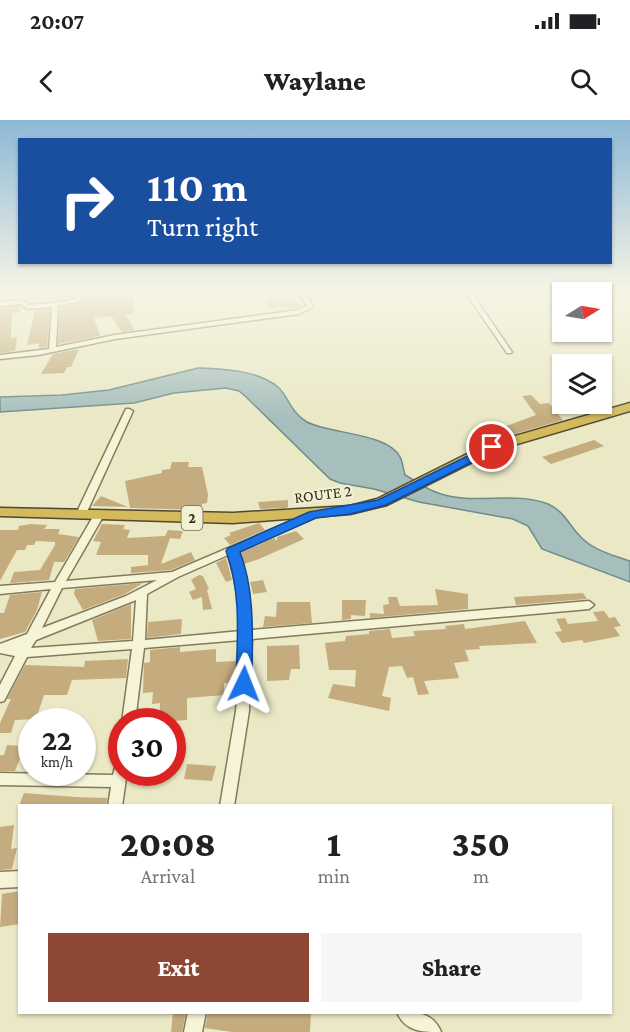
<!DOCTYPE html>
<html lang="en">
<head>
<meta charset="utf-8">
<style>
  :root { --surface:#fff; --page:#f6f6f6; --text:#202124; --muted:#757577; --accent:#8d4732 }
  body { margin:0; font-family:"Crimson Pro",serif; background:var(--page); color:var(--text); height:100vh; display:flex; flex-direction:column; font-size:22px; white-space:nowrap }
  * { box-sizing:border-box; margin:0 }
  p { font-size:20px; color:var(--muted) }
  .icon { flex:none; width:33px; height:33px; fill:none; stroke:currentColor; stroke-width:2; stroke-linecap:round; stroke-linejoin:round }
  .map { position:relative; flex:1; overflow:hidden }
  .details { position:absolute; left:18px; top:684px; width:594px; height:210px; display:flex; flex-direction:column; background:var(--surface); border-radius:0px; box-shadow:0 2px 4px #0004 }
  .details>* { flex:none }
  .hud { position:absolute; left:18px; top:18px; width:594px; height:126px; border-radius:0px; box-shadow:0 2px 4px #0004; background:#1a4fa0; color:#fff; overflow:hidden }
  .needle { width:39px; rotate:79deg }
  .fabs { position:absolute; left:552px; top:162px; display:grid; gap:12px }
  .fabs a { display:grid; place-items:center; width:60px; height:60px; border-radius:0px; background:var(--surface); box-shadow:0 2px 4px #0004; font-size:30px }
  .speed { position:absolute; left:18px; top:588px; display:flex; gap:12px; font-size:30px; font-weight:700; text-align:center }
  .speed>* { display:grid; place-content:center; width:78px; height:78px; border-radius:50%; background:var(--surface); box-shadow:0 2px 4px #0004; line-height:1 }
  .speed small { font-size:15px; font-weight:400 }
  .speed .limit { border:9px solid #d22; background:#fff; color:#111 }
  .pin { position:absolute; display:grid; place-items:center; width:51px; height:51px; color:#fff; margin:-26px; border:3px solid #fff; border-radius:50%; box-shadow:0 2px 6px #0007 }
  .me { position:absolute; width:66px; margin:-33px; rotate:2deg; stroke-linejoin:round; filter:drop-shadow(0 0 4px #0008) }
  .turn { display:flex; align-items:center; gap:21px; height:126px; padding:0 30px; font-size:27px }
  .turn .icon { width:78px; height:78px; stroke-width:2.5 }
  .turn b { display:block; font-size:42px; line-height:51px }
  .eta { display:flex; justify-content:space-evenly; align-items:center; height:102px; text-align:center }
  .eta b { font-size:36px; font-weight:800; line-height:42px }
  .action { display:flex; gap:12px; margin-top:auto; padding:12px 30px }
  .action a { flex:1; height:69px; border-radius:0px; background:var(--accent); color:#fff; font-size:24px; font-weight:800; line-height:69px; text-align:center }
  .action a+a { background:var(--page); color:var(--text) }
  .status { display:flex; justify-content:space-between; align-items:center; height:42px; padding:0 30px; background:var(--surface); direction:ltr }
  .status svg { height:16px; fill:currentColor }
  header { display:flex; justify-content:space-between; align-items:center; height:78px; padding:0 30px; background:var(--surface); font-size:27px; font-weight:800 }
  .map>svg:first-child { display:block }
  .water { fill:#a6bebc; stroke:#6e8b8b; stroke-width:1.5 }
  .building { fill:#c5ac7e }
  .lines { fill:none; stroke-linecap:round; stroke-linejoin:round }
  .minor-casing { stroke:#837a5c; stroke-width:3 }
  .highway-casing { stroke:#514830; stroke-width:3 }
  .minor { fill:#f6f4d7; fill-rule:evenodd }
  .highway { fill:#d2ba5d; fill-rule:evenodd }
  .route { fill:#1a73e8; stroke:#114b97; stroke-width:1.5 }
  .labels { text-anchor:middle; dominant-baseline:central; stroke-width:4.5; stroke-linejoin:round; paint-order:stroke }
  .shield { fill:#f2f1d4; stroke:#6e6955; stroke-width:1.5 }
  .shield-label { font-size:15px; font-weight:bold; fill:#352f1f }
  .street-label { font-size:16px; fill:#352f1f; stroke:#f2f1d4 }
</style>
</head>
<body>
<div class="status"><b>20:07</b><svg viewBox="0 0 49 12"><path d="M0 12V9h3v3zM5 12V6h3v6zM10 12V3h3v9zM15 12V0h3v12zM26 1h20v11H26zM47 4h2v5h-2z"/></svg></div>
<header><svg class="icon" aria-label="back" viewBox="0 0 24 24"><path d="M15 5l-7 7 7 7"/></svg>Waylane<svg class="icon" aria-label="search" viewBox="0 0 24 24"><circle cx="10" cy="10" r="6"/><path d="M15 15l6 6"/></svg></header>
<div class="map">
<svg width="630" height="912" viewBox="0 0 630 912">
  <rect width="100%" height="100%" fill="#eae8c5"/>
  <path class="water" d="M 198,248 C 224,249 257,250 278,267 C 288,276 291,293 307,302 C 330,314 388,313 400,337 C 403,342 403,349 405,355 C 414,360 424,367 433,371 C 469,387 512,370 548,384 C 566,392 570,408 584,420 C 596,431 615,436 630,441 L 630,462 L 542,429 L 528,406 L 513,399 L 419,382 L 374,369 L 340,363 L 330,359 L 246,277 L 239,271 L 226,268 L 174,273 L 134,283 L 0,292 L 0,277 L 62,275 L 109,270 Z"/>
  <g class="building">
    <polygon points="63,172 74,172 74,177 37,182 54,179 51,174"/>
    <polygon points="100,172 134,172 133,194 125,194 135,210 122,212 111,196 94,198 100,216 58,224 60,188 81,183 84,175"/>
    <polygon points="293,177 300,187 267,188 266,180"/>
    <polygon points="20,186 20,193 12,193 11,218 17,217 15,231 0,233 0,188"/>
    <polygon points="50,189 47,227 39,228 39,223 27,225 35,191"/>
    <polygon points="79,229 71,247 67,247 64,253 41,254 53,234"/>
    <polygon points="531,275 540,284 549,283 563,300 508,316 499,309 536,295 522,276"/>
    <polygon points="594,320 604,326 551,344 542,337"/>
    <polygon points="172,342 189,342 188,347 202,347 208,375 207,383 202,384 201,390 130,388 125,361 162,353 162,350 170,349"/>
    <polygon points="101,376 128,387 92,386"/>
    <polygon points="288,380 288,387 286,388 260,389 258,382"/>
    <polygon points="259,403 265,410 230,425 224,418 231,415 229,413"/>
    <polygon points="31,404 47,405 44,409 60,409 58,414 79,417 64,442 54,442 49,460 10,463 14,452 40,450 55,425 55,422 36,421 34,425 27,425 25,430 17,430 0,461 0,410 18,410 19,406"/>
    <polygon points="102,404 125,405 123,409 130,410 127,418 165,416 168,410 183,411 180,419 170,418 161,444 191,432 195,440 171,450 131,453 131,447 148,445 148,435 96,435 101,422 93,421"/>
    <polygon points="296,411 304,419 259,439 244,444 243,442 240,433 274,418 277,421 277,417"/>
    <polygon points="226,438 232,460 226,462 216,443"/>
    <polygon points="199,455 203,456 209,469 207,470 212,489 203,490 202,477 193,480 189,472 196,469 191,460"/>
    <polygon points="263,460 267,472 253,474 250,462"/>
    <polygon points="143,463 125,474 83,490 74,474 75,469"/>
    <polygon points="435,469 468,474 468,489 370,498 370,493 384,494 383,485 389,484 388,477 397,477 400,486 438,485"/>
    <polygon points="42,472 37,490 25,512 0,519 0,493 4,493 10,475"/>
    <polygon points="583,473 587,479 516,485 514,477"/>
    <polygon points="342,480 366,480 365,496 351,495 351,499 342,500"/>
    <polygon points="277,482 310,482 312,503 263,507 265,496 276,497"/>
    <polygon points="131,484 131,519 98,521 92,500"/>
    <polygon points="604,491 609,498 615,497 621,506 614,507 620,516 584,523 582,520 562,523 555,512 562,511 556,499 565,498 568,504 598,501 593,492"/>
    <polygon points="182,499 181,514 147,518 148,502"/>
    <polygon points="525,501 537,523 479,526 480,529 465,530 469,541 454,543 459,558 424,561 429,574 418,575 413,557 407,558 402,546 389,547 382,576 391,578 389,591 328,578 333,564 355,567 356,550 329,550 325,523 345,521 346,516 369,514 369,511 390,509 392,518 415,516 413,511 446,509 445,506 464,504 465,509"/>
    <polygon points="299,525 300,549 291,549 289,560 267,561 267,526"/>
    <polygon points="180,527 180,532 216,529 216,542 237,541 236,563 224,563 224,575 187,578 187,600 159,602 160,583 152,584 153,572 143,573 144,543 150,542 150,530"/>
    <polygon points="128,539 126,558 72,560 67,575 44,575 36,599 15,600 11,613 0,613 0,603 11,579 7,579 25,545 84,547 85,541"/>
    <polygon points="7,625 25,626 15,651 0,651 0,635 4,635"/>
    <polygon points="187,644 216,646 212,661 184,659"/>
    <polygon points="24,673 75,677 107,678 106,686 19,686"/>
    <polygon points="14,705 11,729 17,728 12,749 0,750 0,707"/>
    <polygon points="20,771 20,804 0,807 2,774"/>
    <polygon points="173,892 186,892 182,912 171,912"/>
    <polygon points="208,892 311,892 310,912 232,912 205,908"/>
  </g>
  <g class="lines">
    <defs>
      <g id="minor">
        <polygon points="76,172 82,172 81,181 58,186 56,227 115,215 298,190 307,186 299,172 305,172 313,187 299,194 115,219 38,235 0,239 0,235 49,229 52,187 27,189 21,184 0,186 0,182 23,180 29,185 55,183 76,179"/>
        <polygon points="465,172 471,172 512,232 511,233 507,233"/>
        <polygon points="126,289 129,289 133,291 86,394 81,397 78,396 76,394"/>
        <path d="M 99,392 L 104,395 L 66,461 L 172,452 L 310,393 L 316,393 L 318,395 L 316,397 L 237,432 L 246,460 L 252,510 L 589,481 L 594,485 L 589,489 L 252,519 L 249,591 L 234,686 L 220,686 L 236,591 L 241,520 L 144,528 L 135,602 L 122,602 L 132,529 L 27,537 L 4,581 L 0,582 L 0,565 L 15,536 L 0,533 L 0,524 L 27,514 L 51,469 L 0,474 L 0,466 L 55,462 L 94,395 ZM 228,435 C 236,461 240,485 241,511 L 145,520 L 147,474 L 178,457 ZM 157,460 L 126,476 L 42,508 L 62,468 ZM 136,480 L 133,521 L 31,528 L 36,520 Z"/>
        <polygon points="122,638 122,652 127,652 122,686 108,686 111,667 0,665 0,653 113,655 117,640"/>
        <polygon points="20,751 20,767 0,768 0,752"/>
        <polygon points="188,892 206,892 202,912 184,912"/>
        <path d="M 397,892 C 416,892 433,892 441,912 C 423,912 405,912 397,892 Z"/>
      </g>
      <polygon id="highway" points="630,283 630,291 497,330 387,385 350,394 233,403 0,396 0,388 233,393 350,386 377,379 487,324"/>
    </defs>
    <use href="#minor" class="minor-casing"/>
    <use href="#highway" class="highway-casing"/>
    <use href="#minor" class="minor"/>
    <use href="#highway" class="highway"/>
  </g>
  <linearGradient id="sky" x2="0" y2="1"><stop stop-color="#8db8d6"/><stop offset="0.57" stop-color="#f6f5e5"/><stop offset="1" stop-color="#f6f5e5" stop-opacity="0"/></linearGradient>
  <rect width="630" height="300" fill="url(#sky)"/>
  <path class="route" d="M 492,324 L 496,325 L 496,330 L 386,385 L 350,394 L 316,398 L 240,432 C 256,474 252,520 252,564 L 250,569 L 239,569 L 236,564 C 237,520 242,473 226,431 L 228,428 L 309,392 L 378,380 Z"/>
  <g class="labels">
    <rect class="shield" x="181.5" y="386" width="21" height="24" rx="4.5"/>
    <g class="shield-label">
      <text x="192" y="398">2</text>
    </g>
    <g class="street-label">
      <text transform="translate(323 374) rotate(-7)">ROUTE 2</text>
    </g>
  </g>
</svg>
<div class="fabs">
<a><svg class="needle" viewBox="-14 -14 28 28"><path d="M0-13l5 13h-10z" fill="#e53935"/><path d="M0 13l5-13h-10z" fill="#757577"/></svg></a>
<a><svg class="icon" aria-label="layers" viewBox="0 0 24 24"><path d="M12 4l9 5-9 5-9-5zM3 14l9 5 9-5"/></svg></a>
</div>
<div class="speed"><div>22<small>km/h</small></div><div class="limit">30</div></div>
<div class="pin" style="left:492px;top:327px;background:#d93025"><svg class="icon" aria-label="arrive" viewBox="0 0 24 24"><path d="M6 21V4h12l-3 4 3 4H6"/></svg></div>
<svg class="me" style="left:244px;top:564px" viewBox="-20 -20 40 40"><path d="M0-17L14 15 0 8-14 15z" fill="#1a73e8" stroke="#fff" stroke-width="4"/></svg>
<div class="hud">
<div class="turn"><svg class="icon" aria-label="right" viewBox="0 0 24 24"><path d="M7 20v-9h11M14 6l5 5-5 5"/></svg><div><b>110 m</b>Turn right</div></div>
</div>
<section class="details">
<div class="eta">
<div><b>20:08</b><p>Arrival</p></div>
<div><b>1</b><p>min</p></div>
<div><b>350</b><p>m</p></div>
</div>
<div class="action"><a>Exit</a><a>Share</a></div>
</section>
</div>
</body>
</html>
